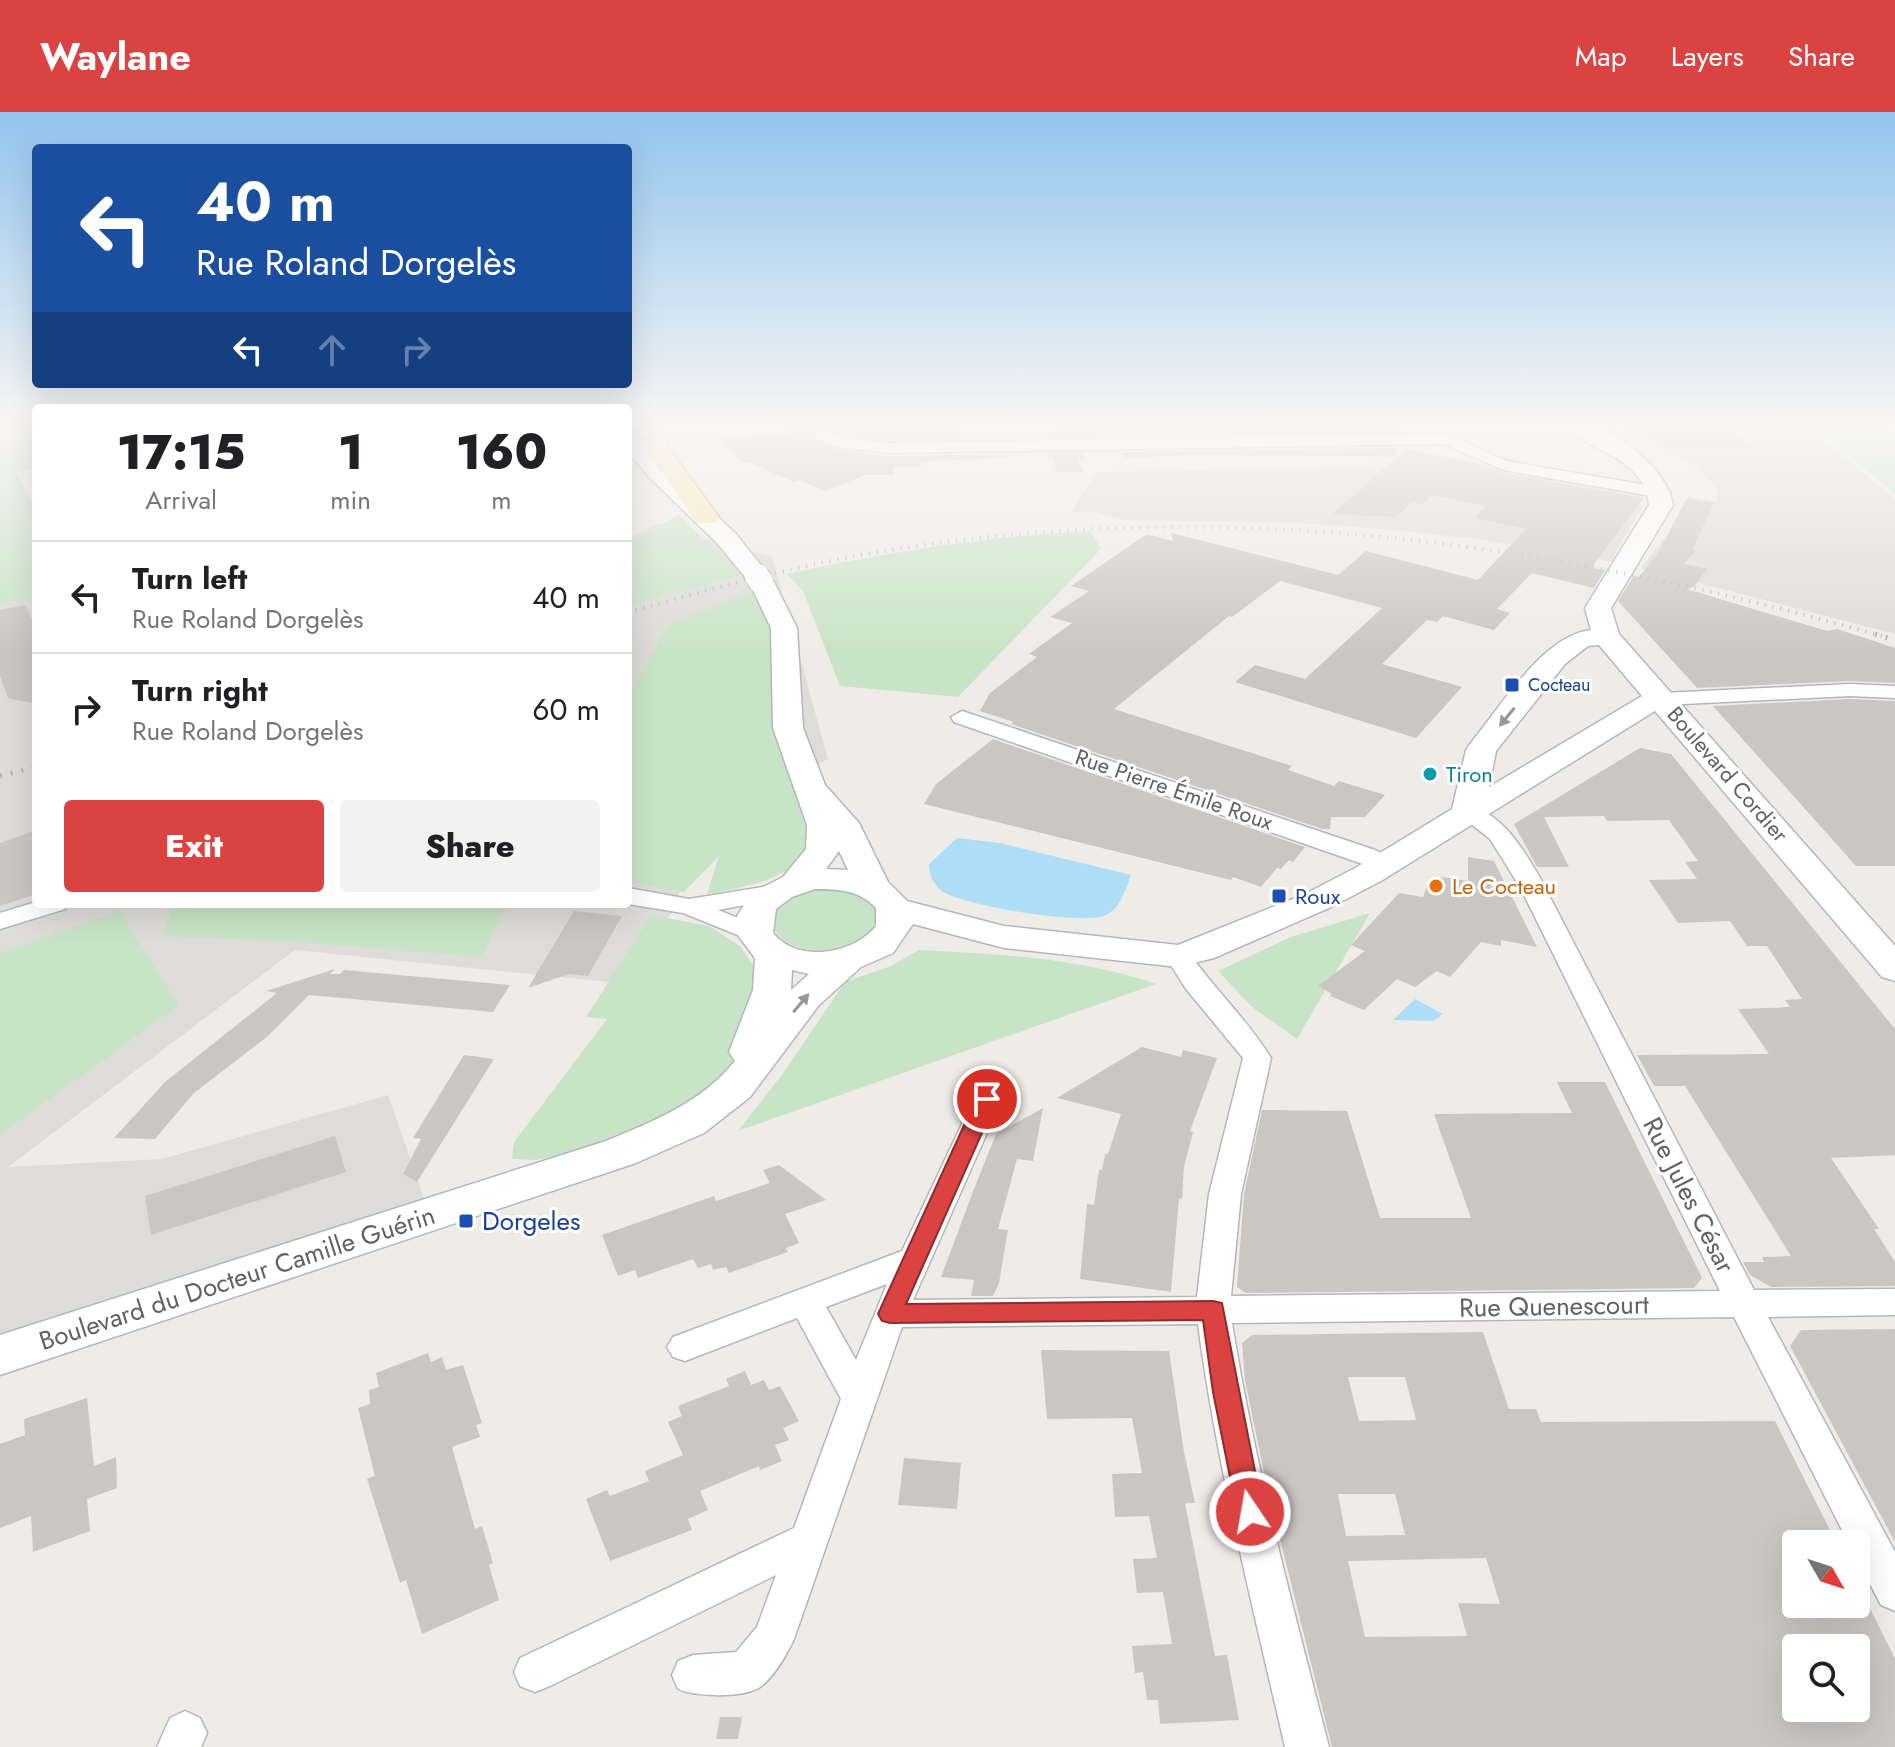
<!DOCTYPE html>
<html lang="en">
<head>
<meta charset="utf-8">
<style>
  :root { --surface:#fff; --page:#f2f2f2; --text:#202124; --muted:#757577; --line:#e0e0e0; --accent:#da4342 }
  body { margin:0; font-family:Jost,sans-serif; background:var(--page); color:var(--text); height:100vh; display:flex; flex-direction:column; font-size:30px; white-space:nowrap }
  * { box-sizing:border-box; margin:0 }
  p { font-size:26px; color:var(--muted) }
  .icon { flex:none; width:44px; height:44px; fill:none; stroke:currentColor; stroke-width:2; stroke-linecap:round; stroke-linejoin:round }
  .map { position:relative; flex:1; overflow:hidden }
  .sheet { position:absolute; left:32px; top:292px; width:600px; height:504px; display:flex; flex-direction:column; background:var(--surface); border-radius:8px; box-shadow:0 8px 32px #0002 }
  .sheet>* { flex:none }
  .top-card { position:absolute; left:32px; top:32px; width:600px; height:244px; border-radius:8px; box-shadow:0 8px 32px #0002; background:#1a4fa0; color:#fff; overflow:hidden }
  .needle { width:52px; rotate:129deg }
  .tools { position:absolute; left:1782px; top:1418px; display:grid; gap:16px }
  .tools a { display:grid; place-items:center; width:88px; height:88px; border-radius:8px; background:var(--surface); box-shadow:0 8px 32px #0002; font-size:40px }
  .pin { position:absolute; display:grid; place-items:center; width:68px; height:68px; color:#fff; margin:-34px; border:4px solid #fff; border-radius:50%; box-shadow:0 2px 8px #0007 }
  .me { position:absolute; width:88px; margin:-44px; rotate:348deg; stroke-linejoin:round; filter:drop-shadow(0 0 6px #0008) }
  .turn { display:flex; align-items:center; gap:28px; height:168px; padding:0 32px; font-size:36px }
  .turn .icon { width:104px; height:104px; stroke-width:2.5 }
  .turn b { display:block; font-size:56px; line-height:68px }
  .lanes { display:flex; align-items:center; height:76px; padding:0 32px; background:#0003; justify-content:center; gap:40px; direction:ltr }
  .lanes .off { opacity:.35 }
  .eta { display:flex; justify-content:space-evenly; align-items:center; height:136px; text-align:center }
  .eta b { font-size:48px; font-weight:800; line-height:56px }
  .button { display:flex; gap:16px; margin-top:auto; padding:16px 32px }
  .button a { flex:1; height:92px; border-radius:8px; background:var(--accent); color:#fff; font-size:32px; font-weight:800; line-height:92px; text-align:center }
  .button a+a { background:var(--page); color:var(--text) }
  ul { padding:0; list-style:none }
  li { display:flex; align-items:center; gap:24px; height:112px; padding:0 32px; border-top:2px solid var(--line) }
  li div { flex:1 }
  li b { display:block; font-size:30px }
  li em { font-style:normal }
  header { display:flex; align-items:center; gap:48px; box-sizing:border-box; height:112px; padding:0 40px; background:var(--accent); color:#fff }
  header strong { font-size:38px }
  nav { display:flex; gap:44px; margin-inline-start:auto; font-size:28px }
  .map>svg:first-child { display:block }
  .industrial { fill:#dedcd9 }
  .green { fill:#c8e4c6 }
  .water { fill:#aeddf7 }
  .building { fill:#cac7c3; fill-rule:evenodd }
  .lines { fill:none; stroke-linecap:round; stroke-linejoin:round }
  .street-casing { stroke:#b4b7ba; stroke-width:3 }
  .secondary-casing { stroke:#b3b6ba; stroke-width:3 }
  .primary-casing { stroke:#e5ba69; stroke-width:3 }
  .street { fill:#fff; fill-rule:evenodd }
  .secondary { fill:#fff; fill-rule:evenodd }
  .primary { fill:#f8e8b3; fill-rule:evenodd }
  .rail-far1 { stroke:#b4b5b5; stroke-width:4; stroke-dasharray:1 7; stroke-linecap:butt }
  .rail { stroke:#b4b5b5; stroke-width:5; stroke-dasharray:2 9; stroke-linecap:butt }
  .secondary-bridge-casing { stroke:#b3b6ba; stroke-width:26; stroke-linecap:butt }
  .secondary-bridge { stroke:#fff; stroke-width:24 }
  .oneway { fill:#96999b }
  .route { fill:#da4342; stroke:#8e2c2b; stroke-width:2 }
  .transit-dot { fill:#1a4fb4; stroke:#fff; stroke-width:3 }
  .culture-dot { fill:#0f9aa8; stroke:#fff; stroke-width:3 }
  .food-dot { fill:#e8710a; stroke:#fff; stroke-width:3 }
  .labels { text-anchor:middle; dominant-baseline:central; stroke-width:6; stroke-linejoin:round; paint-order:stroke }
  .far-transit-label { font-size:18px; fill:#164399; stroke:#fff; text-anchor:start }
  .culture-label { font-size:22px; fill:#0d838f; stroke:#fff; text-anchor:start }
  .street-label { font-size:22px; fill:#5e6265; stroke:#fff }
  .food-label { font-size:22px; fill:#c56008; stroke:#fff; text-anchor:start }
  .transit-label { font-size:22px; fill:#164399; stroke:#fff; text-anchor:start }
  .near-street-label { font-size:26px; fill:#5e6265; stroke:#fff }
  .near-transit-label { font-size:26px; fill:#164399; stroke:#fff; text-anchor:start }
</style>
</head>
<body>
<header>
<strong>Waylane</strong>
<nav><a>Map</a><a>Layers</a><a>Share</a></nav>
</header>
<div class="map">
<svg width="1895" height="1635" viewBox="0 0 1895 1635">
  <rect width="100%" height="100%" fill="#efece7"/>
  <g class="industrial">
    <polygon points="1618,311 1804,311 1895,388 1895,522 1641,456 1671,418 1688,384 1716,390 1717,377 1695,354 1648,331"/>
    <polygon points="1465,349 1639,384 1639,392 1643,394 1613,444 1616,445 1613,450 1478,427 1384,417 1283,410 1124,408 1091,399 1072,400 1096,360 1459,353"/>
    <polygon points="657,412 772,445 828,647 707,711 671,802 608,870 295,838 8,1055 162,1047 388,983 425,1089 0,1228 0,493 36,485 36,792 628,792 628,427"/>
  </g>
  <g class="green">
    <polygon points="1811,311 1878,311 1895,326 1895,382"/>
    <polygon points="32,322 36,356 16,360 36,397 36,485 0,493 0,328"/>
    <polygon points="679,403 741,463 628,494 628,431"/>
    <path d="M 1090,419 L 1101,437 L 958,585 L 840,574 L 803,479 L 787,462 C 888,440 987,424 1090,419 Z"/>
    <path d="M 750,480 L 765,488 L 777,554 L 780,640 L 806,703 L 814,735 C 787,768 747,775 707,782 L 719,744 L 684,780 L 628,769 L 628,587 L 667,513 Z"/>
    <path d="M 830,776 C 925,787 855,860 793,833 C 784,829 774,823 773,812 C 770,784 810,778 830,776 Z"/>
    <polygon points="173,792 507,792 481,845 285,829 163,824"/>
    <polygon points="119,799 179,893 0,1023 0,841"/>
    <polygon points="1370,801 1297,927 1252,895 1218,859 1291,825"/>
    <polygon points="651,803 709,814 740,834 767,874 734,949 705,987 577,1039 537,1048 512,1047 514,1030 607,907 586,905"/>
    <path d="M 919,838 C 999,842 1080,846 1156,872 L 738,1019 L 784,960 L 845,870 L 891,854 Z"/>
  </g>
  <g class="water">
    <path d="M 957,726 L 1000,731 L 1131,763 C 1126,776 1121,796 1106,803 C 1081,814 973,794 947,782 C 937,778 928,763 929,752 Z"/>
    <polygon points="1415,887 1443,902 1433,909 1393,908"/>
  </g>
  <g class="building">
    <polygon points="785,311 879,311 885,317 927,317 927,313 958,312 960,321 1003,321 1004,326 886,328 841,322 822,315 810,324 837,337 886,344 1007,342 1008,346 930,349 921,351 921,355 892,355 894,363 865,363 825,379 799,368 794,370 749,350 743,351 716,323 791,322"/>
    <polygon points="1635,311 1724,311 1753,335 1661,336"/>
    <polygon points="1399,314 1398,320 1043,325 1041,320"/>
    <polygon points="1397,336 1396,345 1198,343 1124,346 1122,341 1082,341 1083,347 1078,347 1083,360 1056,360 1053,346 1049,346 1047,341"/>
    <polygon points="1406,337 1484,353 1502,361 1644,386 1591,456 1605,458 1594,476 1532,461 1497,497 1510,501 1494,518 1443,504 1437,510 1427,508 1382,552 1462,575 1416,626 1235,570 1255,553 1305,567 1382,496 1280,469 1232,505 1229,504 1114,597 1292,654 1288,658 1334,674 1339,669 1385,683 1365,705 1331,705 1330,717 1322,717 1011,612 1014,610 980,599 990,581 1037,545 1029,542 1072,511 1050,505 1089,479 1071,474 1147,422 1173,429 1171,421 1338,463 1366,439 1478,468 1526,417 1475,406 1486,394 1432,383 1423,392 1412,390 1397,405 1332,402"/>
    <polygon points="1687,386 1714,391 1692,438 1695,439 1684,452 1707,457 1694,475 1687,477 1827,519 1837,517 1895,536 1895,571 1850,569 1697,576 1618,489 1634,464 1639,465 1658,441"/>
    <polygon points="25,493 36,516 36,592 8,586 0,564 0,498"/>
    <polygon points="1850,587 1895,589 1895,754 1856,754 1713,594"/>
    <polygon points="993,627 1305,735 1293,750 1289,748 1281,757 1277,756 1261,775 1233,765 1231,768 924,692 936,672"/>
    <polygon points="1640,636 1671,642 1895,917 1895,1043 1831,1046 1879,1117 1874,1117 1895,1150 1895,1174 1771,1175 1750,1163 1743,1150 1764,1150 1762,1145 1791,1144 1685,974 1654,974 1637,943 1769,942 1738,897 1790,895 1785,888 1802,887 1767,834 1747,834 1730,809 1678,811 1649,768 1697,767 1685,750 1698,749 1669,708 1607,709 1604,704 1544,705 1569,755 1537,755 1514,712"/>
    <polygon points="36,718 36,782 0,794 0,731"/>
    <polygon points="1468,745 1494,749 1537,835 1501,828 1501,834 1481,830 1450,865 1437,859 1415,875 1397,867 1364,898 1330,884 1332,882 1318,874 1365,839 1351,833 1399,781 1423,785 1429,768 1440,770 1441,765 1468,769"/>
    <polygon points="574,799 622,804 588,864 569,862 528,876"/>
    <polygon points="335,857 330,862 340,862 344,858 510,873 493,900 309,883 268,924 194,981 155,1027 114,1026 165,970 277,881 266,879"/>
    <polygon points="1142,935 1181,945 1183,938 1217,946 1190,1019 1193,1020 1184,1055 1182,1087 1179,1086 1171,1180 1080,1167 1087,1092 1094,1093 1099,1058 1102,1058 1105,1042 1108,1042 1121,1002 1057,986"/>
    <polygon points="464,943 494,947 417,1070 403,1062 421,1027 413,1026"/>
    <polygon points="1557,970 1605,970 1702,1166 1694,1176 1246,1181 1237,1175 1244,1082 1262,998 1347,999 1380,1106 1471,1106 1434,1002 1572,1001"/>
    <polygon points="1043,996 1033,1049 1017,1047 998,1117 1008,1118 999,1171 993,1184 971,1184 974,1168 941,1165 974,1077 996,1022"/>
    <polygon points="335,1024 346,1060 151,1123 145,1084"/>
    <polygon points="779,1053 826,1088 785,1102 799,1131 786,1136 788,1140 729,1161 726,1155 713,1158 711,1152 698,1156 693,1147 638,1166 635,1158 618,1164 602,1123 714,1084 716,1089 770,1071 763,1058"/>
    <polygon points="1895,1217 1895,1430 1790,1234 1801,1218"/>
    <path d="M 1483,1220 L 1509,1297 L 1536,1297 L 1541,1310 L 1775,1309 L 1837,1432 L 1796,1432 L 1796,1492 L 1868,1492 L 1895,1547 L 1895,1635 L 1332,1635 L 1266,1371 L 1245,1268 L 1242,1231 L 1252,1223 ZM 1348,1265 L 1405,1265 L 1416,1308 L 1359,1309 ZM 1338,1382 L 1395,1382 L 1405,1423 L 1346,1424 ZM 1486,1446 L 1500,1492 L 1458,1491 L 1467,1524 L 1365,1525 L 1348,1449 ZM 1796,1536 L 1856,1536 L 1856,1596 L 1796,1596 Z"/>
    <polygon points="1041,1238 1169,1239 1184,1340 1195,1391 1185,1391 1192,1427 1215,1544 1227,1543 1239,1608 1160,1612 1158,1588 1147,1588 1143,1560 1135,1561 1132,1534 1172,1532 1163,1480 1137,1481 1133,1447 1157,1446 1149,1404 1115,1405 1112,1362 1142,1361 1132,1306 1047,1307"/>
    <polygon points="428,1241 431,1250 442,1245 446,1258 463,1253 482,1311 476,1313 480,1325 452,1335 475,1417 482,1414 493,1451 489,1453 499,1488 422,1522 406,1468 400,1471 367,1367 375,1364 358,1296 370,1292 369,1278 379,1275 376,1261"/>
    <polygon points="745,1259 751,1273 764,1268 769,1278 780,1274 799,1309 783,1316 789,1328 775,1333 782,1349 760,1358 759,1354 700,1379 708,1398 688,1407 692,1418 610,1449 586,1387 607,1378 610,1384 649,1369 645,1359 683,1343 668,1310 682,1304 678,1294 729,1274 726,1267"/>
    <polygon points="87,1286 94,1354 116,1345 117,1376 87,1387 90,1419 33,1440 31,1404 0,1416 0,1332 25,1323 24,1307"/>
    <polygon points="904,1346 961,1351 957,1397 898,1393"/>
    <polygon points="720,1605 742,1605 738,1627 716,1627"/>
  </g>
  <g class="lines">
    <defs>
      <g id="street">
        <path d="M 821,318 L 840,325 L 886,331 L 1446,322 L 1507,349 L 1663,376 L 1671,381 L 1663,386 L 1503,358 L 1444,332 L 886,341 C 863,337 831,338 813,323 Z"/>
        <polygon points="1850,572 1895,574 1895,586 1850,584 1663,593 1652,587 1663,581"/>
        <polygon points="962,599 1375,738 1395,747 1398,752 1395,757 1377,757 954,610 951,605"/>
        <path d="M 1468,693 C 1502,702 1522,735 1539,764 L 1754,1178 L 1895,1177 L 1895,1203 L 1768,1205 L 1895,1440 L 1895,1499 L 1881,1493 L 1856,1445 L 1856,1432 L 1849,1432 L 1734,1205 L 1232,1211 C 1255,1355 1293,1495 1329,1635 L 1285,1635 C 1253,1495 1217,1355 1198,1212 L 902,1215 L 794,1527 C 787,1542 774,1565 760,1575 C 744,1586 696,1585 678,1577 L 672,1563 L 678,1549 L 693,1543 L 736,1540 L 757,1515 L 776,1463 L 550,1574 L 535,1580 L 520,1574 L 514,1560 L 520,1546 L 794,1416 L 841,1287 L 797,1206 L 685,1249 L 673,1245 L 667,1235 L 673,1225 L 902,1139 L 977,980 L 987,977 L 997,980 L 1002,987 L 913,1188 L 1197,1185 L 1209,1082 L 1243,946 L 1186,877 L 1165,844 L 1169,838 L 1187,838 C 1213,876 1247,907 1271,946 L 1241,1082 L 1231,1184 L 1720,1179 L 1520,775 L 1490,727 L 1456,700 L 1460,695 ZM 887,1172 L 856,1248 L 826,1195 Z"/>
        <polygon points="774,773 783,776 787,781 783,786 718,798 764,816 768,822 764,828 755,830 683,801 628,792 628,776 689,787"/>
        <polygon points="36,790 69,792 65,797 0,817 0,801"/>
        <polygon points="185,1599 200,1606 207,1621 201,1635 157,1635 170,1606"/>
      </g>
      <path id="secondary" d="M 1565,311 C 1572,311 1583,309 1590,311 C 1621,322 1668,359 1673,393 L 1611,496 L 1619,522 L 1895,834 L 1895,869 L 1882,865 L 1655,599 L 1381,769 L 1329,796 L 1214,846 L 1178,855 L 1004,836 L 913,812 L 893,841 L 861,855 L 819,893 L 750,985 L 704,1021 L 636,1051 L 0,1263 L 0,1223 L 606,1029 C 654,1009 701,991 735,949 L 729,940 L 753,878 L 755,846 L 737,822 L 737,804 L 752,781 L 783,765 L 806,737 L 807,713 L 773,616 L 771,516 L 749,470 L 718,432 L 649,365 L 628,340 L 628,320 L 636,321 L 665,355 L 736,422 L 774,470 L 797,516 L 803,616 L 825,673 L 859,711 L 888,770 L 907,789 L 1004,814 L 1178,833 L 1305,782 L 1357,755 L 1452,697 L 1466,638 L 1470,632 C 1500,596 1543,523 1591,518 L 1585,496 L 1649,393 C 1644,341 1585,342 1565,311 ZM 1599,533 L 1642,584 L 1489,675 L 1496,639 L 1565,552 L 1588,534 ZM 839,739 L 848,758 L 826,757 ZM 815,777 C 839,777 859,778 876,796 L 876,814 C 854,842 798,852 773,821 L 776,797 L 792,785 ZM 792,858 L 809,862 L 791,878 Z"/>
      <polygon id="primary" points="659,311 686,311 665,331 719,405 715,411 697,411 641,331"/>
    </defs>
    <use href="#street" class="street-casing"/>
    <use href="#secondary" class="secondary-casing"/>
    <use href="#primary" class="primary-casing"/>
    <use href="#street" class="street"/>
    <use href="#secondary" class="secondary"/>
    <use href="#primary" class="primary"/>
    <path class="rail-far1" d="M 628,500 C 716,476 805,451 896,437 C 1234,384 1556,432 1882,524"/>
    <g class="rail">
      <polyline points="1875,522 1895,528"/>
      <polyline points="0,664 36,655"/>
    </g>
    <defs>
      <polyline id="secondary-bridge" points="757,464 761,470"/>
    </defs>
    <use href="#secondary-bridge" class="secondary-bridge-casing"/>
    <use href="#secondary-bridge" class="secondary-bridge"/>
  </g>
  <defs><path id="oneway-solid" d="M-6-.8H1V-3.2L6.5 0L1 3.2V.8H-6Z" transform="scale(2)"/></defs>
  <g class="oneway">
    <use href="#oneway-solid" transform="translate(1507 605) rotate(129)"/>
    <use href="#oneway-solid" transform="translate(801 891) rotate(-50)"/>
  </g>
  <linearGradient id="sky" x2="0" y2="1"><stop stop-color="#91c4ee"/><stop offset="0.58" stop-color="#f8f6f4"/><stop offset="1" stop-color="#f8f6f4" stop-opacity="0"/></linearGradient>
  <rect width="1895" height="540" fill="url(#sky)"/>
  <polygon class="route" points="987,980 994,982 997,987 906,1192 1213,1189 1222,1191 1263,1400 1260,1409 1250,1412 1240,1409 1237,1400 1213,1280 1203,1208 890,1211 882,1209 878,1202 976,987 979,982"/>
  <g class="transit-dot">
    <rect x="1504" y="565" width="16" height="16" rx="4"/>
    <rect x="1271" y="776" width="16" height="16" rx="4"/>
    <rect x="458" y="1101" width="16" height="16" rx="4"/>
  </g>
  <circle class="culture-dot" cx="1430" cy="662" r="8"/>
  <circle class="food-dot" cx="1436" cy="774" r="8"/>
  <g class="labels">
    <g class="far-transit-label">
      <text x="1528" y="573">Cocteau</text>
    </g>
    <g class="culture-label">
      <text x="1446" y="662">Tiron</text>
    </g>
    <g class="street-label">
      <text transform="translate(1728 662) rotate(49)">Boulevard Cordier</text>
      <text transform="translate(1174 677) rotate(19)">Rue Pierre Émile Roux</text>
    </g>
    <g class="food-label">
      <text x="1452" y="774">Le Cocteau</text>
    </g>
    <g class="transit-label">
      <text x="1295" y="784">Roux</text>
    </g>
    <g class="near-street-label">
      <text transform="translate(1689 1083) rotate(63)">Rue Jules César</text>
      <text transform="translate(237 1166) rotate(-18)">Boulevard du Docteur Camille Guérin</text>
      <text transform="translate(1554 1194) rotate(-1)">Rue Quenescourt</text>
    </g>
    <g class="near-transit-label">
      <text x="482" y="1109">Dorgeles</text>
    </g>
  </g>
</svg>
<div class="tools">
<a><svg class="needle" viewBox="-14 -14 28 28"><path d="M0-13l5 13h-10z" fill="#e53935"/><path d="M0 13l5-13h-10z" fill="#757577"/></svg></a>
<a><svg class="icon" aria-label="search" viewBox="0 0 24 24"><circle cx="10" cy="10" r="6"/><path d="M15 15l6 6"/></svg></a>
</div>
<div class="pin" style="left:987px;top:987px;background:#d93025"><svg class="icon" aria-label="arrive" viewBox="0 0 24 24"><path d="M6 21V4h12l-3 4 3 4H6"/></svg></div>
<svg class="me" style="left:1250px;top:1400px" viewBox="-20 -20 40 40"><circle r="17" fill="#da4342" stroke="#fff" stroke-width="3"/><path d="M0-11L8 9 0 5-8 9z" fill="#fff"/></svg>
<div class="top-card">
<div class="turn"><svg class="icon" aria-label="left" viewBox="0 0 24 24"><path d="M17 20v-9H6M10 6l-5 5 5 5"/></svg><div><b>40 m</b>Rue Roland Dorgelès</div></div>
<div class="lanes"><svg class="icon" aria-label="left" viewBox="0 0 24 24"><path d="M17 20v-9H6M10 6l-5 5 5 5"/></svg><svg class="icon off" aria-label="ahead" viewBox="0 0 24 24"><path d="M12 20V5M6 11l6-6 6 6"/></svg><svg class="icon off" aria-label="right" viewBox="0 0 24 24"><path d="M7 20v-9h11M14 6l5 5-5 5"/></svg></div>
</div>
<section class="sheet">
<div class="eta">
<div><b>17:15</b><p>Arrival</p></div>
<div><b>1</b><p>min</p></div>
<div><b>160</b><p>m</p></div>
</div>
<ul>
<li><svg class="icon" aria-label="left" viewBox="0 0 24 24"><path d="M17 20v-9H6M10 6l-5 5 5 5"/></svg><div><b>Turn left</b><p>Rue Roland Dorgelès</p></div><em>40 m</em></li>
<li><svg class="icon" aria-label="right" viewBox="0 0 24 24"><path d="M7 20v-9h11M14 6l5 5-5 5"/></svg><div><b>Turn right</b><p>Rue Roland Dorgelès</p></div><em>60 m</em></li>
</ul>
<div class="button"><a>Exit</a><a>Share</a></div>
</section>
</div>
</body>
</html>
